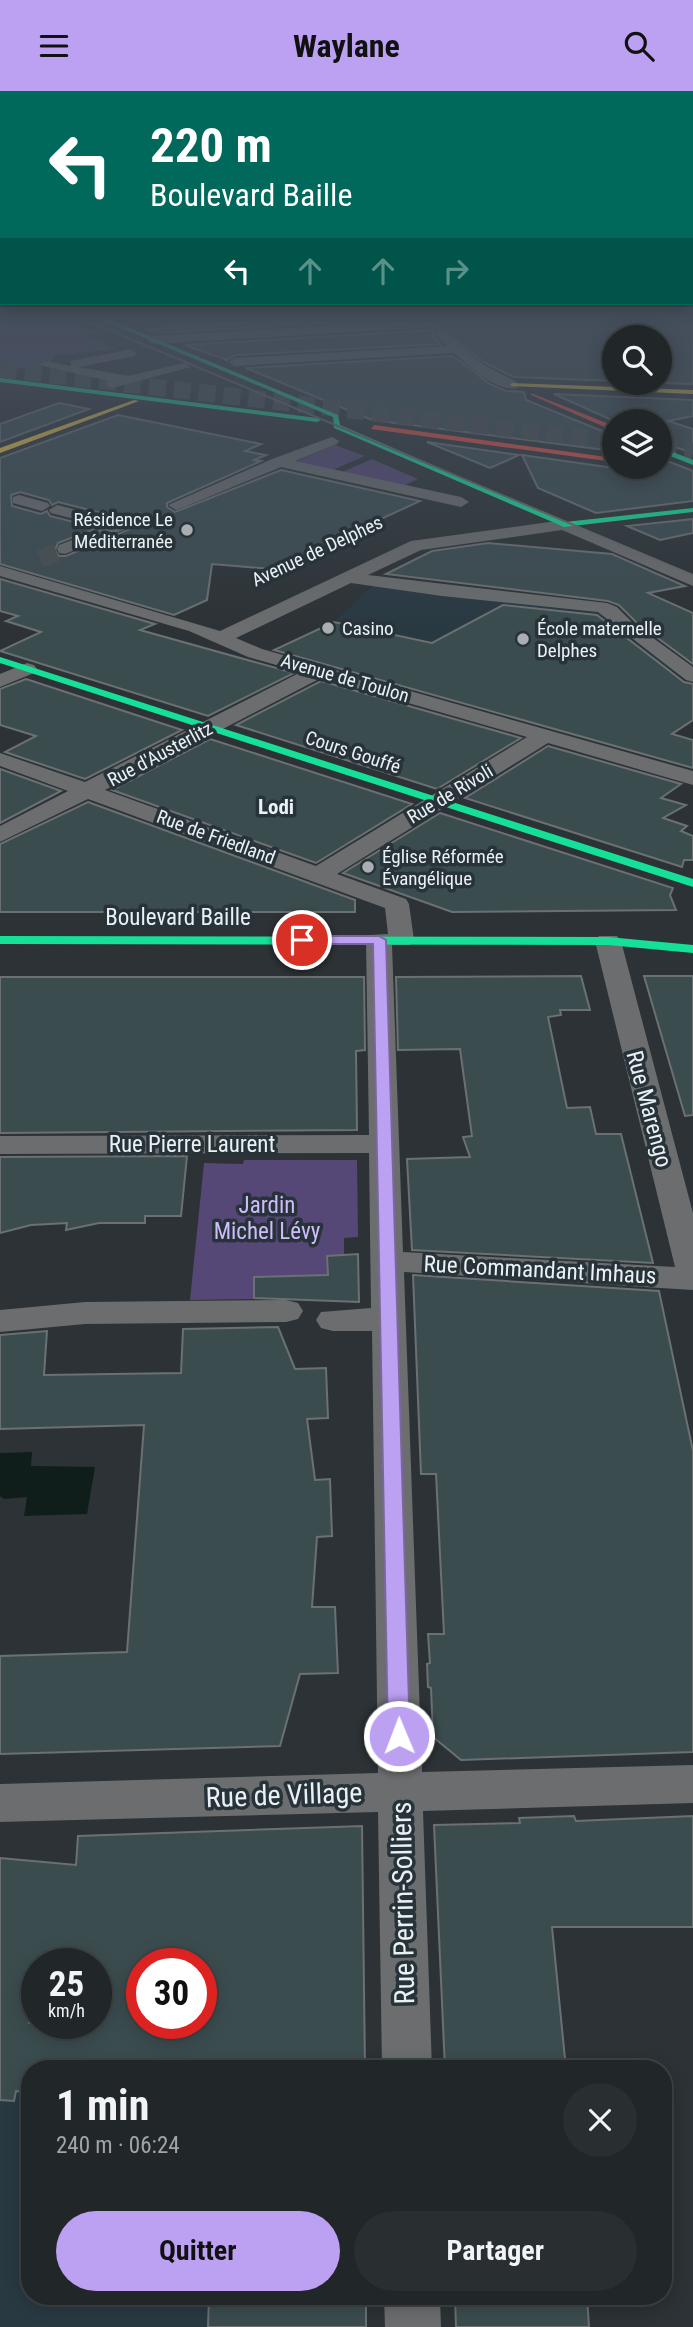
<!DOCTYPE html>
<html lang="fr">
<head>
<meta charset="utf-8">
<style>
  :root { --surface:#212628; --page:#292e30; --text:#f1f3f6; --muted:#a2a5a8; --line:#3e4345; --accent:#bca0f2 }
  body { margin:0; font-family:"Roboto Condensed",sans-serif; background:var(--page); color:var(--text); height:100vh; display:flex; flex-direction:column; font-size:26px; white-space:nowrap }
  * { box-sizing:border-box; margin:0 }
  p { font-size:23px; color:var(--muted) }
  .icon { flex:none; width:38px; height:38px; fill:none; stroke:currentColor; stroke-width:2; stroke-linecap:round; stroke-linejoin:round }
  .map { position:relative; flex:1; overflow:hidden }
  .side { position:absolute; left:21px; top:1969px; width:651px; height:245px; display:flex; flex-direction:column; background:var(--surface); border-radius:28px; box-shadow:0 4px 18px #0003,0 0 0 2px var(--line) }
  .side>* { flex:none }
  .top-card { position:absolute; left:0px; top:0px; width:693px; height:214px; box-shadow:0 4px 18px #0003,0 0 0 2px var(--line); background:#00695c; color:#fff; overflow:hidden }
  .controls { position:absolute; left:602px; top:234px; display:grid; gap:14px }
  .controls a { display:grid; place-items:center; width:70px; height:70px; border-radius:50%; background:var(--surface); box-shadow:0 4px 18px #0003,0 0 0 2px var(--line); font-size:35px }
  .speed { position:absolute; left:21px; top:1857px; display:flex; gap:14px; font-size:35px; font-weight:700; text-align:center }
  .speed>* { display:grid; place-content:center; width:91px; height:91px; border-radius:50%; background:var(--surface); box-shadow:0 4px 18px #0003,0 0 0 2px var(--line); line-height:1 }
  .speed small { font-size:18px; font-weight:400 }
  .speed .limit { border:10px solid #d22; background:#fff; color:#111 }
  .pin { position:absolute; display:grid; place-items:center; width:60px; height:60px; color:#fff; margin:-30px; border:4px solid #fff; border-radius:50%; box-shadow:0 2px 7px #0007 }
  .me { position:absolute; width:77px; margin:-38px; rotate:359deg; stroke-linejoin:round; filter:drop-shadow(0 0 5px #0008) }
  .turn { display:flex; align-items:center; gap:24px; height:147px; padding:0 35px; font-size:32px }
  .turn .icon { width:91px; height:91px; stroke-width:2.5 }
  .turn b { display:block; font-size:49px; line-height:60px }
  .lanes { display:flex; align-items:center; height:66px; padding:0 35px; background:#0003; justify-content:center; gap:35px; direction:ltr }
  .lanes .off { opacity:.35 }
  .round { display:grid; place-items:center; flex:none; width:74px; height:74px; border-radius:37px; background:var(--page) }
  .overview { display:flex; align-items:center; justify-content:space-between; height:119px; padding:0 35px }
  h1 { font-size:42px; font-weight:700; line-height:52px }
  .action { display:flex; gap:14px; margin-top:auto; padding:14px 35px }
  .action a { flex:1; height:80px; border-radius:42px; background:var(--accent); color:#111; font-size:28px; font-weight:700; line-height:80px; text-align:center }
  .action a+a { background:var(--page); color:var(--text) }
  header { display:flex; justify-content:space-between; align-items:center; height:91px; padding:0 35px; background:var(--accent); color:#111; font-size:32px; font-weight:700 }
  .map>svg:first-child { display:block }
  .built { fill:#293942 }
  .green { fill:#554876 }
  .water { fill:#0f1e1b }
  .building { fill:#3b4c4f; stroke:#6b7072; stroke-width:2; fill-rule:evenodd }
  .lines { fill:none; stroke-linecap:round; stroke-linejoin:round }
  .street-tunnel { stroke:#484f52; stroke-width:18; stroke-dasharray:18 9; stroke-linecap:butt }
  .highway-tunnel { stroke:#484f52; stroke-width:17; stroke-dasharray:17 8; stroke-linecap:butt }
  .street { fill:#6b6d6e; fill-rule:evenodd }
  .fast { fill:#16e098; fill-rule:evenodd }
  .slow { fill:#ffcf43; fill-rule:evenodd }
  .jam { fill:#f24e42; fill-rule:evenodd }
  .tram { stroke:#676a6c; stroke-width:2 }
  .route { fill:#bca0f2; stroke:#7a689d; stroke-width:2 }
  .poi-dot { fill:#a8aeb2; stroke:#283339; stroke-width:2.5 }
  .labels { text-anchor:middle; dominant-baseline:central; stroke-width:7; stroke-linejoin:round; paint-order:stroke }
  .far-poi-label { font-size:19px; fill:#eaf1f5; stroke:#283339; text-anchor:start }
  .far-street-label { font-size:19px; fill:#eaf1f5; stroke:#283339 }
  .far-quarter-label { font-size:21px; font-weight:bold; fill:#eaf1f5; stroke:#283339 }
  .street-label { font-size:23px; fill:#eaf1f5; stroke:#283339 }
  .park-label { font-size:23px; fill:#cebdfd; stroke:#283339 }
  .near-street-label { font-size:28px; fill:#eaf1f5; stroke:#283339 }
</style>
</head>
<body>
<header><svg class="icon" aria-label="menu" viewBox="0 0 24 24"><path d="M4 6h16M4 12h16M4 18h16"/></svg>Waylane<svg class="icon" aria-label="search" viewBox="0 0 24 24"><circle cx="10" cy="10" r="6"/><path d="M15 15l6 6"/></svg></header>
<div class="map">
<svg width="693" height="2236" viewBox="0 0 693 2236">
  <rect width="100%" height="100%" fill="#2c3235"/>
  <g class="built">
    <polygon points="374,494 595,520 609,527 619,540 675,579 651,594 334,531"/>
    <polygon points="261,1926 30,1978 30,2205 366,2205 366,2236 0,2236 0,1937 201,1932"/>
  </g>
  <g class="green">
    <polygon points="0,226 59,226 96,242 84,244 115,258 52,265 56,267 33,279 0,275"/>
    <polygon points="335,354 365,365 330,380 292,372"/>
    <polygon points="372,368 418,388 403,395 340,382"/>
    <polygon points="244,1069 357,1069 358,1146 344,1147 344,1164 328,1165 328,1184 266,1186 265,1208 190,1209 204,1072 243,1073"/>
  </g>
  <polygon class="water" points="32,1361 31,1375 95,1376 87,1423 24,1425 27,1406 4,1408 0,1405 0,1362"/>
  <g class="building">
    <polygon points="273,226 693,226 693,293 660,292 660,247 614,247 614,290 514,286 485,272 438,236 438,231 431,226 157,242 147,238 277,230"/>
    <polygon points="434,239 432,244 441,253 235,264 227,269 185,254"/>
    <polygon points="453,265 490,293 506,300 524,301 526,309 614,345 614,360 372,329 246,277"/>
    <polygon points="554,303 693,309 693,325 668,330 693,338 693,362 660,351 660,331 616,331"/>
    <polygon points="59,312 89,318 0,351 0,333"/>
    <path d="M 118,324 L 261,353 L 245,360 L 266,364 L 254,369 L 261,370 L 167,412 L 167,416 L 175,421 L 281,379 L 420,410 L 272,478 L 212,473 L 207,509 L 174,524 L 0,473 L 0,367 ZM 20,401 L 49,409 L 52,414 L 58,411 L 122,427 L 140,422 L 149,430 L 66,465 L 59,465 L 55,459 L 58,452 L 97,437 L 50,425 L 47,420 L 41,423 L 12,415 L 11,404 Z"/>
    <polygon points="427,351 519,364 490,377"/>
    <polygon points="522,364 614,377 660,376 660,367 693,380 693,410 596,422 538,397"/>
    <polygon points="693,428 693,442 660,449 627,435"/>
    <polygon points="488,452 612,463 685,495 648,502 693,522 693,573 636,531 619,514 608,510 386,483 432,460"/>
    <polygon points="0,488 155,533 140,539 294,582 208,625 0,560 41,541 6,530 18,525 0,520"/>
    <polygon points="503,514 597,524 684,591 693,593 693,629 672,643 693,649 693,677 274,559 334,531 432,552"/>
    <polygon points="26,588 182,639 85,688 5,661 36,645 0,634 0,598"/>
    <polygon points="321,590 521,647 437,698 236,634"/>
    <polygon points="210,648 412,713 316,772 112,699"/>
    <polygon points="548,655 681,693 661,707 686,714 663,727 687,735 681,740 693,745 693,769 684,769 682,776 465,707"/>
    <polygon points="0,678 61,700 0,732"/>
    <polygon points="88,711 355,809 355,821 0,821 0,753"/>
    <polygon points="440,722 673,797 670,804 676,819 452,821 343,782"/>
    <polygon points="581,885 590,919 560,919 561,924 548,926 567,1017 590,1016 596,1043 621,1043 653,1172 412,1159 407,1068 470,1066 463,1046 472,1045 460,958 398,959 396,886"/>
    <polygon points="644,885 693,885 693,1024 685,1025"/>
    <polygon points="0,886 364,886 365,959 356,960 357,1039 0,1042"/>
    <polygon points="187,1065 181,1125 145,1125 145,1132 99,1132 66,1139 67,1132 31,1134 0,1142 0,1066"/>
    <polygon points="358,1163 359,1211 254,1207 254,1186 328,1184 327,1165"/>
    <polygon points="413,1184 659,1200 693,1360 693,1661 461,1669 433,1646 431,1597 428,1596 427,1573 430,1572 428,1543 444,1543 436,1383 421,1383"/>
    <polygon points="278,1236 295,1278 326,1277 328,1327 307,1328 315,1389 330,1388 332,1445 317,1446 312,1516 335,1516 338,1582 300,1583 280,1655 0,1663 0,1565 127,1561 144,1334 0,1338 0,1244 47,1240 44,1284 181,1282 183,1238"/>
    <polygon points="574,1725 576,1730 693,1725 693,1836 552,1836 566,1978 445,1978 434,1734 520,1732 519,1727"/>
    <path d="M 362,1735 L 365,1978 L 30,1978 L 30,2001 L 16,2000 L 14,2010 L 0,2009 L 0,1767 L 76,1774 L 78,1745 ZM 37,1872 L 96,1872 L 96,1932 L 29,1932 ZM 142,1872 L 201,1872 L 201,1932 L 142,1932 Z"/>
    <polygon points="209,2205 366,2205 366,2236 208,2236"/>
    <polygon points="455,2205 587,2205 589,2236 456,2236"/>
  </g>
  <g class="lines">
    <polyline class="street-tunnel" points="40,468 65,458"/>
    <g class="highway-tunnel">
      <polyline points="0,278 614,350"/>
      <polyline points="660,355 693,360"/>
    </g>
    <g class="street">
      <polygon points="431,229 437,233 435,236 153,253 147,249 153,245"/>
      <path d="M 440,238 L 484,274 L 517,291 L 517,297 C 496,301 469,275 454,262 L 235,275 L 229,271 L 235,267 L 447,255 L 434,242 Z"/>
      <polygon points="130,258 136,262 134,265 79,276 128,285 185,272 191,276 112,297 105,293 109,290 39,274 45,270 71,275 71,270"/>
      <polygon points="332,346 339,350 337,353 295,370 461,406 469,411 461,416 281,376 182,417 176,419 168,414 272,368"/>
      <polygon points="19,404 48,412 50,415 42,420 13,412 13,406"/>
      <polygon points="57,414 122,430 139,424 147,429 65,463 59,462 57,458 59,454 106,436 51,422 49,419"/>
      <path d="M 564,429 L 693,484 L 693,495 L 562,439 L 421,459 L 368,484 L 607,512 L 617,516 L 634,533 L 693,576 L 693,591 L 686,589 L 598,521 L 442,505 L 351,492 L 236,547 L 262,558 L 693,680 L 693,694 L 548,652 L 337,783 L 406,808 L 409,813 L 414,849 L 410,854 L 392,854 L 403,1161 L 675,1176 L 595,850 L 599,845 L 617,845 L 621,850 L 693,1122 L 693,1199 L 404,1181 L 422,1681 L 693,1674 L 693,1712 L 423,1720 L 432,1978 L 382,1978 L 378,1721 L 0,1731 L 0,1693 L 378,1682 L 372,1240 L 333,1240 L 321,1237 L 316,1229 L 321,1221 L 371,1217 L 369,1062 L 0,1063 L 0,1045 L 369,1044 L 366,849 L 370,844 L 388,843 L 385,817 L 88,708 L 0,751 L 0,735 L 68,700 L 0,675 L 0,662 L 85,691 L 301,581 L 248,566 L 189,540 L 0,485 L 0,475 L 220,540 L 411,450 ZM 321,587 L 527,646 L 316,775 L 105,699 Z"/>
      <polygon points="27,572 34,574 37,578 34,582 0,596 0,583"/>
      <polygon points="286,1209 298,1212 303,1220 298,1228 286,1231 85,1233 0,1241 0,1219 85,1211"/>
      <polygon points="384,2205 440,2205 441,2236 385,2236"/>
    </g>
    <g class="fast">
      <polygon points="95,226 103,226 338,324 340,334 565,431 693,417 693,421 564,436 334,337 333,326"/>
      <polygon points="0,287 317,327 321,329 317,331 0,291"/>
      <polygon points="660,356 693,369 693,374 660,361"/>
      <polygon points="0,566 693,788 693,796 0,572"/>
      <polygon points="0,845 608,846 693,854 693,862 608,854 0,853"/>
    </g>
    <g class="slow">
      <polygon points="512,292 693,299 693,303 510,295"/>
      <polygon points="134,309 139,310 0,362 0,357"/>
    </g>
    <g class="jam">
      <polygon points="531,302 614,335 614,340 531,304"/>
      <polygon points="374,334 614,367 614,371 371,338"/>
    </g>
    <polyline class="tram" points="78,226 693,484"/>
  </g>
  <linearGradient id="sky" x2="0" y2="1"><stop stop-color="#181c1d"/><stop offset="0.42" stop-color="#454f5c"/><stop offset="1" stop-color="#454f5c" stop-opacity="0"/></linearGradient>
  <rect width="693" height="539" fill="url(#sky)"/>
  <polygon class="route" points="379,845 386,849 410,1645 407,1651 399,1654 391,1651 388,1645 373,853 302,853 295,849 302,845"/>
  <g class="poi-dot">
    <circle cx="187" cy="439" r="7"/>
    <circle cx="328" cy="537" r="7"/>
    <circle cx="523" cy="548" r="7"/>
    <circle cx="368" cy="776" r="7"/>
  </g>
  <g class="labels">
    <g class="far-poi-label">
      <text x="173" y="428" text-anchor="end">Résidence Le<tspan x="173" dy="22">Méditerranée</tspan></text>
      <text x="342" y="537">Casino</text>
      <text x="537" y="537">École maternelle<tspan x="537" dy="22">Delphes</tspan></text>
      <text x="382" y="765">Église Réformée<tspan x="382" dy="22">Évangélique</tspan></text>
    </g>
    <g class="far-street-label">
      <text transform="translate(317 460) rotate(-25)">Avenue de Delphes</text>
      <text transform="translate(345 587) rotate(16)">Avenue de Toulon</text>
      <text transform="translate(353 661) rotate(18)">Cours Gouffé</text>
      <text transform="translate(160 663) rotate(-28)">Rue d'Austerlitz</text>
      <text transform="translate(450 703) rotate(-31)">Rue de Rivoli</text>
      <text transform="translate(216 746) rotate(20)">Rue de Friedland</text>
    </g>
    <g class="far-quarter-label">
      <text x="276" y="716">Lodi</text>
    </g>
    <g class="street-label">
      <text x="178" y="826">Boulevard Baille</text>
      <text transform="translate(649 1018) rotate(75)">Rue Marengo</text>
      <text x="192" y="1053">Rue Pierre Laurent</text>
      <text transform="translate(540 1179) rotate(3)">Rue Commandant Imhaus</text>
    </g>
    <g class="park-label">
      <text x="267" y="1114">Jardin<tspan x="267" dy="26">Michel Lévy</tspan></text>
    </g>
    <g class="near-street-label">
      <text transform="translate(284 1704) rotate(-2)">Rue de Village</text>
      <text transform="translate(403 1812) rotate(-91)">Rue Perrin-Solliers</text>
    </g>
  </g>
</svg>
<div class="controls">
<a><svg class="icon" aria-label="search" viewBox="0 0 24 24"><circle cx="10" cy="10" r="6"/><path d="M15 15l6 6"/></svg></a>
<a><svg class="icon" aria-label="layers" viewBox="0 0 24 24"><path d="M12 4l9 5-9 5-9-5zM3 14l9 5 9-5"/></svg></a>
</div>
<div class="speed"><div>25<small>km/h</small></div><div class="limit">30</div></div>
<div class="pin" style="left:302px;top:849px;background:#d93025"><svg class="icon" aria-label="arrive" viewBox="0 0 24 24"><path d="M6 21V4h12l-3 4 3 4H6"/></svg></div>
<svg class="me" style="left:399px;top:1645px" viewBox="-20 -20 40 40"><circle r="17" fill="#bca0f2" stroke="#fff" stroke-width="3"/><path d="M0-11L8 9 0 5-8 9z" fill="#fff"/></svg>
<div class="top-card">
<div class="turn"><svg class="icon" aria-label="left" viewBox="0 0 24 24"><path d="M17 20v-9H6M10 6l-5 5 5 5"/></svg><div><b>220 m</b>Boulevard Baille</div></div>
<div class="lanes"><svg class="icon" aria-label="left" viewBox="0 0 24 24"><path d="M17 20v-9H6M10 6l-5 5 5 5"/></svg><svg class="icon off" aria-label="ahead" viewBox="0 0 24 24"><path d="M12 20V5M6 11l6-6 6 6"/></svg><svg class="icon off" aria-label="ahead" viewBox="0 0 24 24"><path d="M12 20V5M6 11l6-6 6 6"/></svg><svg class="icon off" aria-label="right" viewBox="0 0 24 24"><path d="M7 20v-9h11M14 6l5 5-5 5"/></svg></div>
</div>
<section class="side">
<div class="overview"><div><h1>1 min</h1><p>240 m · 06:24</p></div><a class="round"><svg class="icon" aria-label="close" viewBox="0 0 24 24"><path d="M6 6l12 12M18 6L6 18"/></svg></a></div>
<div class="action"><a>Quitter</a><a>Partager</a></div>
</section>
</div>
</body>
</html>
